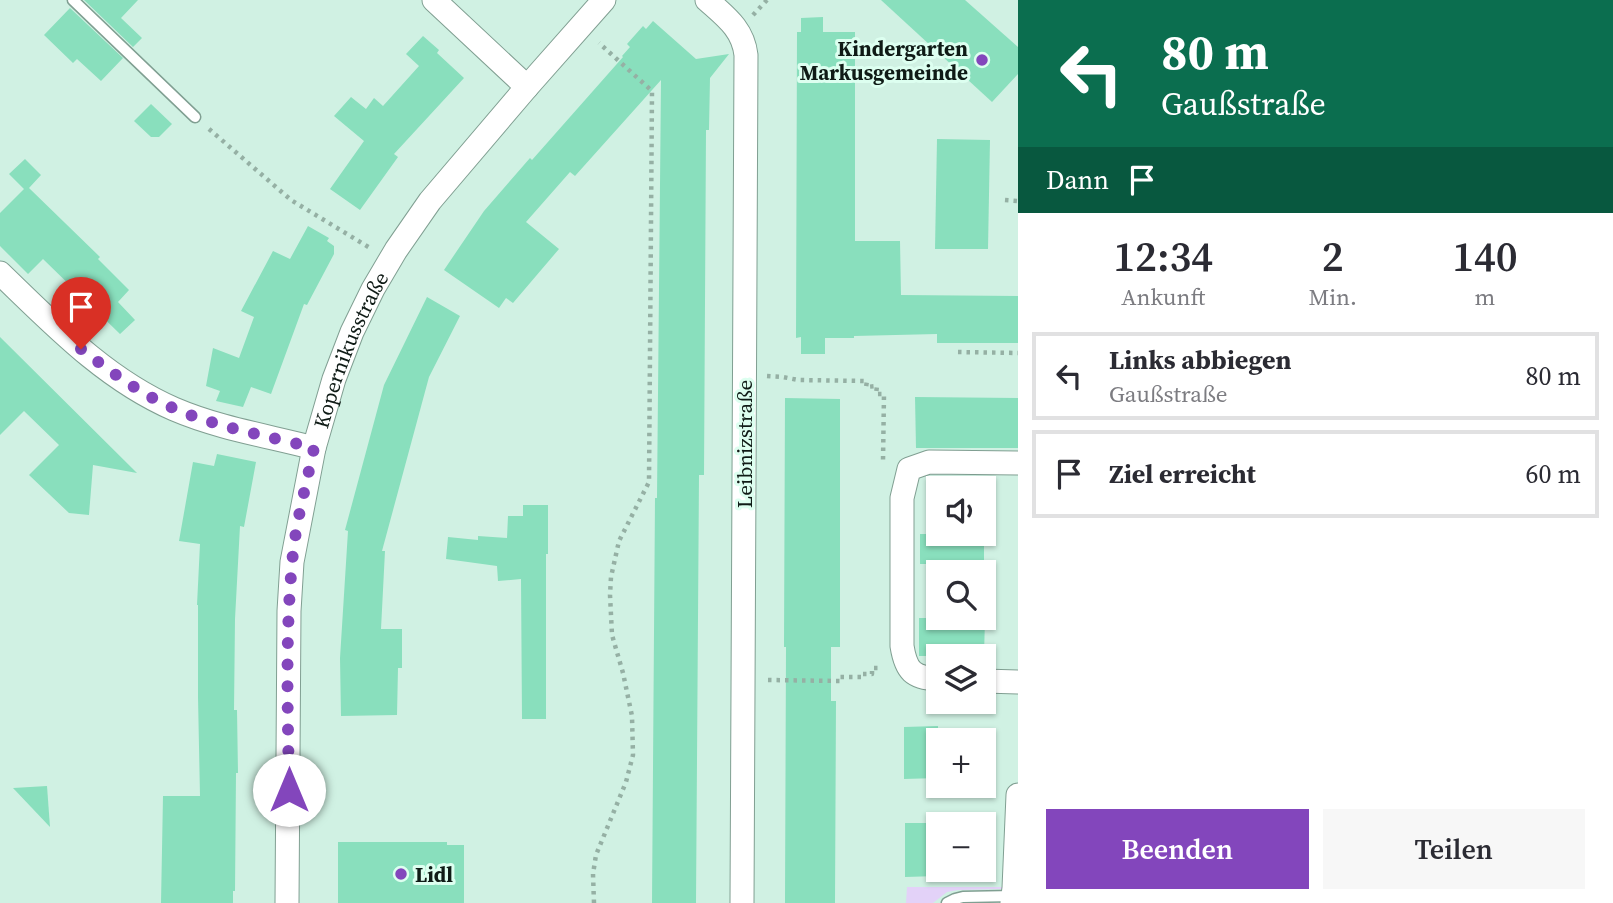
<!DOCTYPE html>
<html lang="de">
<head>
<meta charset="utf-8">
<style>
  :root { --surface:#fff; --page:#f7f7f7; --text:#2b2b33; --muted:#7c7c81; --line:#e1e1e2; --accent:#8346bc }
  body { margin:0; font-family:"Source Serif 4",serif; background:var(--page); color:var(--text); height:100vh; display:flex; flex-direction:column; font-size:26px; white-space:nowrap }
  * { box-sizing:border-box; margin:0 }
  p { font-size:23px; color:var(--muted) }
  .icon { flex:none; width:38px; height:38px; fill:none; stroke:currentColor; stroke-width:2; stroke-linecap:round; stroke-linejoin:round }
  .map { position:relative; flex:1; overflow:hidden }
  .panel { display:flex; flex-direction:column; background:var(--surface); width:595px }
  .panel>* { flex:none }
  .guide { background:#0b6e4f; color:#fff; overflow:hidden }
  .tools { position:absolute; left:926px; top:476px; display:grid; gap:14px }
  .tools a { display:grid; place-items:center; width:70px; height:70px; border-radius:0px; background:var(--surface); box-shadow:0 2px 5px #0004; font-size:35px }
  .pin { position:absolute; display:grid; place-items:center; width:60px; height:60px; color:#fff; margin:-72px -30px; border-radius:50% 50% 50% 0; rotate:-45deg; box-shadow:0 0 7px #0007 }
  .pin .icon { rotate:45deg }
  .me { position:absolute; width:77px; margin:-38px; rotate:0deg; stroke-linejoin:round; filter:drop-shadow(0 0 5px #0008) }
  .turn { display:flex; align-items:center; gap:24px; height:147px; padding:0 28px; font-size:32px }
  .turn .icon { width:91px; height:91px; stroke-width:2.5 }
  .turn b { display:block; font-size:49px; line-height:60px }
  .then { display:flex; align-items:center; height:66px; padding:0 28px; background:#0003; gap:14px; font-size:26px }
  .eta { display:flex; justify-content:space-evenly; align-items:center; height:119px; text-align:center }
  .eta b { font-size:42px; font-weight:600; line-height:49px }
  .cta { display:flex; gap:14px; margin-top:auto; padding:14px 28px }
  .cta a { flex:1; height:80px; border-radius:0px; background:var(--accent); color:#fff; font-size:28px; font-weight:600; line-height:80px; text-align:center }
  .cta a+a { background:var(--page); color:var(--text) }
  ul { padding:0; list-style:none }
  li { display:flex; align-items:center; gap:21px; height:88px; margin:0 14px 10px; padding:0 14px; border:4px solid var(--line); border-radius:0px }
  li div { flex:1 }
  li b { display:block; font-size:26px }
  li em { font-style:normal }
  main { display:flex; flex:1; min-height:0 }
  .map>svg:first-child { display:block }
  .green { fill:#e3d2f8 }
  .building { fill:#89dfbd }
  .lines { fill:none; stroke-linecap:round; stroke-linejoin:round }
  .lane-casing { stroke:#809f92; stroke-width:13 }
  .street-casing { stroke:#809f92; stroke-width:25 }
  .path { stroke:#95b0a4; stroke-width:4.5; stroke-dasharray:3.5 5; stroke-linecap:butt }
  .lane { stroke:#fff; stroke-width:10 }
  .street { stroke:#fff; stroke-width:23 }
  .route { stroke:#8346bc; stroke-width:12; stroke-dasharray:0 21.6 }
  .poi-dot { fill:#8346bc; stroke:#ddfff0; stroke-width:2.5 }
  .labels { text-anchor:middle; dominant-baseline:central; stroke-width:6; stroke-linejoin:round; paint-order:stroke }
  .poi-label { font-size:21px; font-weight:bold; fill:#0f1b16; stroke:#ddfff0; text-anchor:end }
  .street-label { font-size:21px; fill:#0f1b16; stroke:#ddfff0 }
</style>
</head>
<body>
<main>
<div class="map">
<svg width="1018" height="903" viewBox="0 0 1018 903">
  <rect width="100%" height="100%" fill="#d0f1e3"/>
  <polygon class="green" points="907,887 1003,887 1002,889 958,890 947,892 933,903 906,903"/>
  <g class="building">
    <polygon points="84,0 138,0 121,18 142,38 133,47"/>
    <polygon points="881,0 965,0 1018,47 1018,74 992,102"/>
    <polygon points="70,8 123,58 101,81 77,59 73,63 44,35"/>
    <polygon points="823,17 823,32 855,32 855,241 900,241 901,295 1018,296 1018,343 937,343 937,334 854,336 854,338 825,338 825,354 801,354 801,337 796,338 797,32 801,32 801,18"/>
    <polygon points="653,21 696,59 729,54 710,78 709,130 706,130 704,475 699,475 696,903 652,903 655,498 657,498 661,80 575,176 570,172 526,222 559,249 513,303 506,298 499,308 444,270 484,211 530,158 532,160 623,57 622,56 630,47 627,44 643,26 646,29"/>
    <polygon points="423,36 439,50 437,53 464,78 394,154 398,157 360,210 330,189 364,141 334,116 351,97 366,109 374,98 383,106 419,66 406,54"/>
    <polygon points="151,104 172,124 159,137 151,137 134,121"/>
    <polygon points="937,139 990,140 988,249 935,249"/>
    <polygon points="25,159 41,175 29,188 100,257 98,259 129,290 118,302 135,320 120,334 43,259 28,274 0,246 0,213 24,189 9,174"/>
    <polygon points="308,226 329,238 327,241 334,246 334,254 307,305 304,304 271,394 251,387 243,407 216,401 220,391 206,386 213,348 239,358 254,317 241,311 273,251 290,259"/>
    <polygon points="427,297 460,316 429,377 382,551 385,551 381,629 402,629 402,668 398,668 397,715 341,716 340,658 348,531 345,530 384,385"/>
    <polygon points="0,337 137,473 93,465 89,515 69,513 29,475 59,445 24,411 0,435"/>
    <polygon points="915,397 1018,398 1018,448 916,448"/>
    <polygon points="785,398 840,399 840,647 831,647 831,701 836,701 835,903 785,903 786,647 784,647"/>
    <polygon points="217,454 256,462 244,527 240,526 235,619 234,710 237,710 238,773 236,773 235,891 233,891 233,903 161,903 163,796 200,796 198,697 198,605 197,605 200,544 179,541 193,462 214,466"/>
    <polygon points="523,505 548,505 548,554 546,554 546,719 522,719 521,579 498,581 497,566 446,559 448,537 478,540 478,536 507,538 508,516 523,516"/>
    <rect x="920" y="534" width="64" height="30"/>
    <polygon points="919,618 985,618 984,656 919,656"/>
    <polygon points="938,726 938,778 904,779 904,727"/>
    <polygon points="47,786 50,827 13,788"/>
    <polygon points="905,823 938,823 938,876 905,877"/>
    <polygon points="338,842 447,842 447,845 464,845 464,903 338,903"/>
  </g>
  <g class="lines">
    <defs>
      <g id="lane">
        <polyline points="73,0 195,117"/>
        <polyline points="947,903 955,899 963,897 1013,896"/>
      </g>
      <g id="street">
        <polyline points="434,0 527,87"/>
        <path d="M 707,0 C 726,17 743,29 746,55 L 742,903"/>
        <path d="M 0,273 C 53,324 105,379 174,409 C 218,428 268,436 314,448"/>
        <path d="M 938,679 C 913,678 906,671 902,646 L 902,498 L 909,469 L 929,462 L 1018,463"/>
        <polyline points="984,681 1018,682"/>
        <path id="s1" d="M 287,903 L 289,611 L 292,562 L 314,448 L 334,379 L 352,332 L 373,289 L 396,250 L 430,201 L 527,87 L 604,0"/>
        <polyline points="1012,903 1014,888 1018,795"/>
      </g>
    </defs>
    <use href="#lane" class="lane-casing"/>
    <use href="#street" class="street-casing"/>
    <g class="path">
      <polyline points="753,15 767,0"/>
      <polyline points="209,129 291,200 370,248"/>
      <polyline points="1005,200 1018,201"/>
      <polyline points="958,352 1018,353"/>
      <polyline points="767,376 783,377 798,380 867,381 866,387 877,386 876,394 884,394 883,461"/>
      <polyline points="768,680 840,681 840,677 861,677 861,674 872,674 872,668 882,668"/>
      <polyline points="594,903 593,874 596,855 626,782 633,755 632,716 623,673 612,635 610,595 611,577 619,541 649,482 652,91 599,43"/>
    </g>
    <use href="#lane" class="lane"/>
    <use href="#street" class="street"/>
  </g>
  <g class="lines">
    <path class="route" d="M 81,349 C 110,371 139,393 173,408 C 215,427 269,436 314,448 C 306,486 295,525 292,564 C 285,639 288,715 289,790"/>
  </g>
  <g class="poi-dot">
    <circle cx="982" cy="60" r="7"/>
    <circle cx="401" cy="874" r="7"/>
  </g>
  <g class="labels">
    <g class="poi-label">
      <text x="968" y="48">Kindergarten<tspan x="968" dy="24">Markusgemeinde</tspan></text>
      <text x="415" y="874" text-anchor="start">Lidl</text>
    </g>
    <g class="street-label">
      <text stroke="none"><textPath href="#s1" startOffset="562">Kopernikusstraße</textPath></text>
      <text transform="translate(744 444) rotate(-90)">Leibnizstraße</text>
    </g>
  </g>
</svg>
<div class="tools">
<a><svg class="icon" aria-label="sound" viewBox="0 0 24 24"><path d="M4 9h4l5-4v14l-5-4H4zM17 9q2 3 0 6"/></svg></a>
<a><svg class="icon" aria-label="search" viewBox="0 0 24 24"><circle cx="10" cy="10" r="6"/><path d="M15 15l6 6"/></svg></a>
<a><svg class="icon" aria-label="layers" viewBox="0 0 24 24"><path d="M12 4l9 5-9 5-9-5zM3 14l9 5 9-5"/></svg></a>
<a>+</a>
<a>−</a>
</div>
<div class="pin" style="left:81px;top:349px;background:#d93025"><svg class="icon" aria-label="arrive" viewBox="0 0 24 24"><path d="M6 21V4h12l-3 4 3 4H6"/></svg></div>
<svg class="me" style="left:289px;top:790px" viewBox="-20 -20 40 40"><circle r="19" fill="#fff"/><path d="M0-13L10 11 0 6-10 11z" fill="#8346bc"/></svg>
</div>
<section class="panel">
<div class="guide">
<div class="turn"><svg class="icon" aria-label="left" viewBox="0 0 24 24"><path d="M17 20v-9H6M10 6l-5 5 5 5"/></svg><div><b>80 m</b>Gaußstraße</div></div>
<div class="then">Dann<svg class="icon" aria-label="arrive" viewBox="0 0 24 24"><path d="M6 21V4h12l-3 4 3 4H6"/></svg></div>
</div>
<div class="eta">
<div><b>12:34</b><p>Ankunft</p></div>
<div><b>2</b><p>Min.</p></div>
<div><b>140</b><p>m</p></div>
</div>
<ul>
<li><svg class="icon" aria-label="left" viewBox="0 0 24 24"><path d="M17 20v-9H6M10 6l-5 5 5 5"/></svg><div><b>Links abbiegen</b><p>Gaußstraße</p></div><em>80 m</em></li>
<li><svg class="icon" aria-label="arrive" viewBox="0 0 24 24"><path d="M6 21V4h12l-3 4 3 4H6"/></svg><div><b>Ziel erreicht</b></div><em>60 m</em></li>
</ul>
<div class="cta"><a>Beenden</a><a>Teilen</a></div>
</section>
</main>
</body>
</html>
